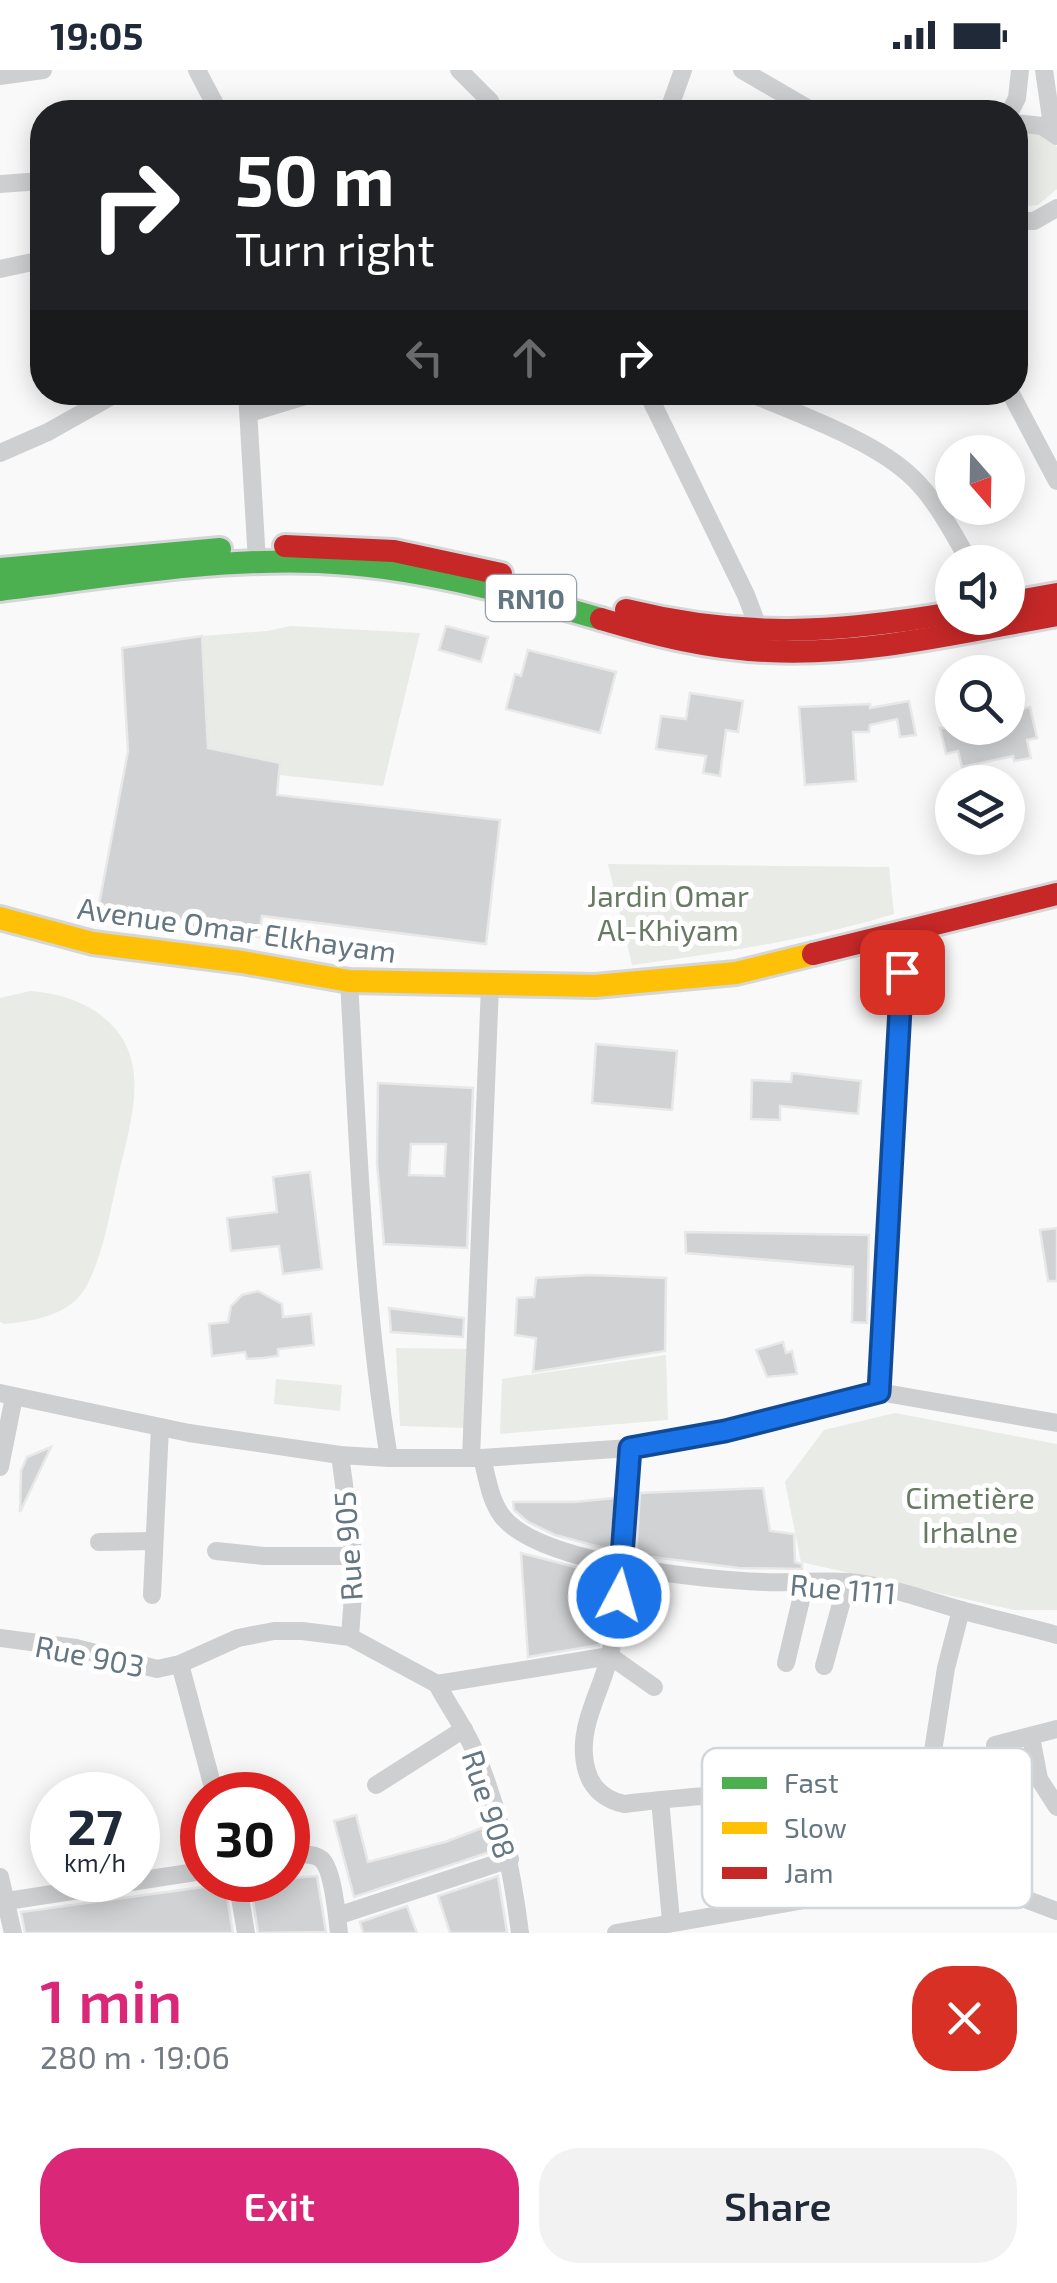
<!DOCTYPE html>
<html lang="en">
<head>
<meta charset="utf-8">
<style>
  :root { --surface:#fff; --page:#f2f2f3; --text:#1f2937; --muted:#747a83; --accent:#db2777 }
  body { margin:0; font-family:"Exo 2",sans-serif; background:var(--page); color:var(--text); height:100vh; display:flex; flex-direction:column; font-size:38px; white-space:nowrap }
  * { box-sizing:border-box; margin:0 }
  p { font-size:32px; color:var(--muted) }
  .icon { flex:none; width:55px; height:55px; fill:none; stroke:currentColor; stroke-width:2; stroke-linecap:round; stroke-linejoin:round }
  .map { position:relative; height:1863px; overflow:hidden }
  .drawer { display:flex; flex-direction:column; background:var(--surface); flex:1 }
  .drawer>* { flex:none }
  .hud { position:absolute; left:30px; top:30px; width:998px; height:305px; border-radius:40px; box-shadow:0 5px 25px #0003; background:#202124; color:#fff; overflow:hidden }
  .needle { width:65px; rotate:160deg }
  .tools { position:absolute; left:935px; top:365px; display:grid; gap:20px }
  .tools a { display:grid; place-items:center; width:90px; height:90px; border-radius:50%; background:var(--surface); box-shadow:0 5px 25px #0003; font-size:50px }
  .speed { position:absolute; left:30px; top:1702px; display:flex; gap:20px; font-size:50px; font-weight:700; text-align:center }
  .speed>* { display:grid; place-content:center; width:130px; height:130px; border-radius:50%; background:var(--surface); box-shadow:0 5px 25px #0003; line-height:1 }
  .speed small { font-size:25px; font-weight:400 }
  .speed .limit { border:15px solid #d22; background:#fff; color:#111 }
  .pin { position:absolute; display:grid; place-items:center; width:85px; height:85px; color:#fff; margin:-42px; border-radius:20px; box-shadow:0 5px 15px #0006 }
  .me { position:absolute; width:110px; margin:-55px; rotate:6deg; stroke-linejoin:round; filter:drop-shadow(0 0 8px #0008) }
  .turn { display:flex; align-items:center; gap:35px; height:210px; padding:0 40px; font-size:45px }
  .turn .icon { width:130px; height:130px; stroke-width:2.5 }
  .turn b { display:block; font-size:70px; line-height:85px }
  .lanes { display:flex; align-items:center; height:95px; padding:0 40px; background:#0003; justify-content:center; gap:50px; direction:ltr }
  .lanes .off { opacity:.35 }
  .round { display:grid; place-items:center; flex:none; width:105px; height:105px; border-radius:40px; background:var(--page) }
  .headline { display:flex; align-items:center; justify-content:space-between; height:170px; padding:0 40px }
  h1 { font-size:60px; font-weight:600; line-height:75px; color:var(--accent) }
  .action { display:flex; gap:20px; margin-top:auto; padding:20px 40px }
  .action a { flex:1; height:115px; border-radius:40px; background:var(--accent); color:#fff; font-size:40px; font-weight:600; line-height:115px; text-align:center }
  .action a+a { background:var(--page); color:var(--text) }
  .status { display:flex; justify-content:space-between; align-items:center; height:70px; padding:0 50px; background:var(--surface); direction:ltr }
  .status svg { height:28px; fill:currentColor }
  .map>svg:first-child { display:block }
  .green { fill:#e8ebe6 }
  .building { fill:#d0d2d3; stroke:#e8e8e8; stroke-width:2.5; fill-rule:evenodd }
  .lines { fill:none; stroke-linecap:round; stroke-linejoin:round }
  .fast-casing { stroke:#d5d6d7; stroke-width:28 }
  .slow-casing { stroke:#d5d6d7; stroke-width:28 }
  .jam-casing { stroke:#d5d6d7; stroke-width:28 }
  .street { stroke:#cecfd0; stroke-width:18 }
  .fast { stroke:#4caf50; stroke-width:22 }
  .slow { stroke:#ffc107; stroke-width:22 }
  .jam { stroke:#c62828; stroke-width:22 }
  .route-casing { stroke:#114b97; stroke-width:25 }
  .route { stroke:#1a73e8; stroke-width:18 }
  .labels { text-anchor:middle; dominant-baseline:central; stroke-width:10; stroke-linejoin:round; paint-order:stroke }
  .shield { fill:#fff; stroke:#939fa8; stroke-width:2.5 }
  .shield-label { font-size:28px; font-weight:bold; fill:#657683 }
  .park-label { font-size:30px; fill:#687a64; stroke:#fff }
  .street-label { font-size:30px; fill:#657683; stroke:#fff }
  .key { fill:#fff; stroke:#d1d6da; stroke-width:2.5 }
  .key-label { font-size:28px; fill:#657683 }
</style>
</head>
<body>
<div class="status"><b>19:05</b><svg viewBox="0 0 49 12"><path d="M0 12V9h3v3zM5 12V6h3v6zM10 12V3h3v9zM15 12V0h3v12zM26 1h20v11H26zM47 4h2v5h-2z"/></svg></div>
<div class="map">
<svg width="1057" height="1863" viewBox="0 0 1057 1863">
  <rect width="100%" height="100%" fill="#f9f9f9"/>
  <g class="green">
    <polygon points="1026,59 1048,67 1057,77 1057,119 1038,135 1015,137 1015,60"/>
    <polygon points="291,556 420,563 383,716 279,705 279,693 208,678 202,566 267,561"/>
    <path d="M 608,794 L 889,797 L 894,844 C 808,870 721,883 632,895 Z"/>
    <path d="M 30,921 C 55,923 74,928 95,941 C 159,984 129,1053 116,1116 C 109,1147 99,1207 76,1230 C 58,1247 27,1252 4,1254 L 0,1252 L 0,928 Z"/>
    <polygon points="396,1278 469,1279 466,1358 400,1356"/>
    <polygon points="666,1285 668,1350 500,1364 502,1309"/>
    <polygon points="276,1309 342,1315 340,1341 274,1334"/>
    <polygon points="895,1343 1057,1374 1057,1540 1014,1540 801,1492 785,1412 824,1360"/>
  </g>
  <g class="building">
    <polygon points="446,556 488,567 481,592 439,580"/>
    <polygon points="202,566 208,678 280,693 277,725 500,750 486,874 262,846 259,867 97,845 128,681 122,578"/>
    <polygon points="528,580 616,602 600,663 506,639 515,604 521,606"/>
    <polygon points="690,623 743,631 738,662 726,660 720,706 703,703 706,686 656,679 661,646 686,649"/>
    <polygon points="909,631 916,665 900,667 897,649 870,655 869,662 853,662 856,711 805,715 799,637 870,634 870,638"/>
    <polygon points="1030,637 1037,668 1027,670 1031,688 1014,691 1013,686 962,697 958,681 946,684 940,658 1008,658 1008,642"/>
    <polygon points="596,974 677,981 672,1040 592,1033"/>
    <polygon points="792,1003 861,1011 858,1044 780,1036 780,1050 751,1049 752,1010 791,1012"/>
    <path d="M 378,1013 L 473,1018 L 467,1178 L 384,1174 L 377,1093 ZM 411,1074 L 446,1074 L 444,1106 L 409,1105 Z"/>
    <polygon points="310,1102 322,1199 283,1204 279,1176 231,1181 227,1148 277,1142 273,1107"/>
    <polygon points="1057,1158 1057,1211 1048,1211 1040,1160"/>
    <polygon points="685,1162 869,1165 867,1253 852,1252 853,1197 686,1183"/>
    <polygon points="590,1205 666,1208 665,1281 533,1302 536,1268 515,1265 517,1228 534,1227 536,1208"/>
    <polygon points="258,1221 282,1234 283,1247 311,1244 314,1275 278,1279 278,1286 263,1288 247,1289 245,1282 212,1286 209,1254 228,1252 231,1236 242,1225"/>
    <polygon points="389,1238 464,1248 463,1267 391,1262"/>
    <polygon points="783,1272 786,1283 792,1281 797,1304 767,1307 756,1280"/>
    <polygon points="51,1377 20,1442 21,1401 27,1387"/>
    <polygon points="763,1418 770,1461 794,1464 795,1492 802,1494 802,1499 739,1498 636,1485 640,1423"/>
    <polygon points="615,1428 611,1480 555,1465 528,1452 514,1440 513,1432 574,1432"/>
    <polygon points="521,1483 603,1504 605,1539 599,1575 528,1587"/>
    <polygon points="356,1745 368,1792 445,1772 487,1756 493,1781 354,1827 334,1751"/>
    <polygon points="317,1806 326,1862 258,1863 250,1811"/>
    <polygon points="498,1806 507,1863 450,1863 438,1826"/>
    <polygon points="225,1814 233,1863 25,1863 21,1842"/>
    <polygon points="407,1836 417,1863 363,1863 360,1852"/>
  </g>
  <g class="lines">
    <defs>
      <g id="fast">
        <polyline points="0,499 220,479"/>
        <path d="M 0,520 C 105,507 212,488 318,492 C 416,496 507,522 601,549"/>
      </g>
      <polyline id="slow" points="0,848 93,873 242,892 349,911 595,916 736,903 813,884"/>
      <g id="jam">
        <polyline points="285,476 394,481 501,504"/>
        <polyline points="1008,533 1057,524"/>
        <path d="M 626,540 C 743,569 835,563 952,543"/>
        <path d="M 601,549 C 655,565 710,579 767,581 C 864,586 962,562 1057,545"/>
        <polyline points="813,884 1057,824"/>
      </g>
    </defs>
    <use href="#fast" class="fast-casing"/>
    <use href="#slow" class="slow-casing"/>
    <use href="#jam" class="jam-casing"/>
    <g class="street">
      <polyline points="197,0 219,42"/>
      <polyline points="459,0 490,31 495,42"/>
      <polyline points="742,0 814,42"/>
      <polyline points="1044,0 1053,62"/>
      <polyline points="0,6 43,0"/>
      <polyline points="668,42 683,0"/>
      <polyline points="1010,42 1017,28 1020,0"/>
      <polyline points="1015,53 1042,56 1057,66"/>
      <polyline points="0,114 42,111"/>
      <polyline points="1015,151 1034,151 1057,138"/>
      <polyline points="0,199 42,190"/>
      <polyline points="247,322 257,492"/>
      <polyline points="647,322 746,525 760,562 760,571"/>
      <path d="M 747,322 C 796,343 876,371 913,408 C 937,431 953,464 970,492"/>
      <polyline points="1010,322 1057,411"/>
      <polyline points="249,343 319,322"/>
      <polyline points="0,383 48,362 119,322"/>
      <path d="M 349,911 C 358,1070 363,1231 389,1388"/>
      <polyline points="879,1322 904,864"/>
      <polyline points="0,1323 189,1363 340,1385 389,1388 482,1388 630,1378 725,1361 879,1322 1057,1353"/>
      <path d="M 630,1378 C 626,1446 623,1513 611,1580 C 605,1613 581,1649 584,1685 C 586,1711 598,1728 624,1734 C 670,1729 750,1718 793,1730 C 805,1734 811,1741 814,1753 L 822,1827"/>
      <polyline points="340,1385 355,1496 350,1567"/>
      <polyline points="471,1388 490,916"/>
      <path d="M 482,1388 C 487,1407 490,1430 502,1446 C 539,1494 705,1510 765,1512 C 793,1513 821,1510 849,1512 C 888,1516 923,1529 961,1540 C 993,1549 1025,1556 1057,1565"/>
      <polyline points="0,1397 14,1327"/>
      <polyline points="99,1472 153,1471"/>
      <polyline points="216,1481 264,1486 352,1486"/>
      <polyline points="152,1525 160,1357"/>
      <polyline points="0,1568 76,1578 157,1599 180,1594 238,1568 274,1561 302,1561 350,1567 437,1614"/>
      <polyline points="610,1586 654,1617"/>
      <polyline points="786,1593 805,1513"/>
      <polyline points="180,1594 215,1725"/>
      <polyline points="824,1596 847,1512"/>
      <path d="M 437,1614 C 449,1637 465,1658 475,1682 C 500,1741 512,1800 520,1863"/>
      <polyline points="437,1614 610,1586"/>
      <polyline points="1031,1667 1039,1709 1057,1737"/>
      <polyline points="995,1675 1057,1659"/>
      <polyline points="931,1694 946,1598 961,1540"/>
      <polyline points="376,1715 464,1659"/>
      <polyline points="660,1730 671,1851"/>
      <path d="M 288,1787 C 298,1785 311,1782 321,1789 C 333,1798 337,1847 339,1863"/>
      <polyline points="0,1807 13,1863"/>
      <polyline points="237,1810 246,1863"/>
      <polyline points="7,1831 202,1801"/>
      <polyline points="337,1846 510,1789"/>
      <polyline points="616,1863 822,1827 963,1813 1006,1822 1057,1841"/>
    </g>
    <use href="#fast" class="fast"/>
    <use href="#slow" class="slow"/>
    <use href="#jam" class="jam"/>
  </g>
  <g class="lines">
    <defs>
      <polyline id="route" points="619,1526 630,1378 725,1361 879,1322 902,902"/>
    </defs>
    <use href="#route" class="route-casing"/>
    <use href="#route" class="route"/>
  </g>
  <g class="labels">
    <rect class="shield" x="486" y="505" width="90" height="46" rx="8"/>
    <g class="shield-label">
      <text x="531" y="528">RN10</text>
    </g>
    <g class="park-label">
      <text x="668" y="825">Jardin Omar<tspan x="668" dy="34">Al-Khiyam</tspan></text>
      <text x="970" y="1427">Cimetière<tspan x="970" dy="34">Irhalne</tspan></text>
    </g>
    <g class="street-label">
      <text transform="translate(237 859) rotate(8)">Avenue Omar Elkhayam</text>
      <text transform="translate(347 1476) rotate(-94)">Rue 905</text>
      <text transform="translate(843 1518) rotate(5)">Rue 1111</text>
      <text transform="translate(90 1585) rotate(11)">Rue 903</text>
      <text transform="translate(490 1734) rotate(72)">Rue 908</text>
    </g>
  </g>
  <rect x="702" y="1678" width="330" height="160" rx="15" class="key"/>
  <rect x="722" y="1707" width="45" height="12" fill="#4caf50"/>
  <rect x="722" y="1752" width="45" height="12" fill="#ffc107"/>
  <rect x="722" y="1797" width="45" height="12" fill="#c62828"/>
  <g class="key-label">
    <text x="784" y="1723">Fast</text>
    <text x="784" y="1768">Slow</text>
    <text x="784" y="1813">Jam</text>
  </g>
</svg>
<div class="tools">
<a><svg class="needle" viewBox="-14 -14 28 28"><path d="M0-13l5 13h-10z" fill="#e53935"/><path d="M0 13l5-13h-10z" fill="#747a83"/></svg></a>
<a><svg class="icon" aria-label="sound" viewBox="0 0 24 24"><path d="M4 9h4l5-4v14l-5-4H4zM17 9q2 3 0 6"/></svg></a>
<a><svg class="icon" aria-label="search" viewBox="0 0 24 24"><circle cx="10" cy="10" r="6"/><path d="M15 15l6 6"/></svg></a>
<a><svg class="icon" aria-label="layers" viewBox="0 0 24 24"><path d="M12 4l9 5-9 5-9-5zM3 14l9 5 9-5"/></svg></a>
</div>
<div class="speed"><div>27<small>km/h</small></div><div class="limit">30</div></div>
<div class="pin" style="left:902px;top:902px;background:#d93025"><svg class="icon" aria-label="arrive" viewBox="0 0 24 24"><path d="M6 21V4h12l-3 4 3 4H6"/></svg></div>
<svg class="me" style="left:619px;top:1526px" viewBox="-20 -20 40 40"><circle r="17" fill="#1a73e8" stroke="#fff" stroke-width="3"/><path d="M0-11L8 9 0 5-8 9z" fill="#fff"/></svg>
<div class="hud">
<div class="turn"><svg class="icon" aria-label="right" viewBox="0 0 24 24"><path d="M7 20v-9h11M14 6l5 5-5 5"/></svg><div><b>50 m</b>Turn right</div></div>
<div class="lanes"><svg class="icon off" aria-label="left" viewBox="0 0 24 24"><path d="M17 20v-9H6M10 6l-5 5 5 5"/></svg><svg class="icon off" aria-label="ahead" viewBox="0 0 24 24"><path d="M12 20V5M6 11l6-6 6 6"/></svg><svg class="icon" aria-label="right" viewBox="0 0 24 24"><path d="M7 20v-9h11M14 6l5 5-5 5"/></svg></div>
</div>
</div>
<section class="drawer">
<div class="headline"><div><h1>1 min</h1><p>280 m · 19:06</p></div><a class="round" style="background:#d93025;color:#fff"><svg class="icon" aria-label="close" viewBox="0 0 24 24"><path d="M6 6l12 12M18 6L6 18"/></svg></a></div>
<div class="action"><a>Exit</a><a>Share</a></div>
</section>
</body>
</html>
